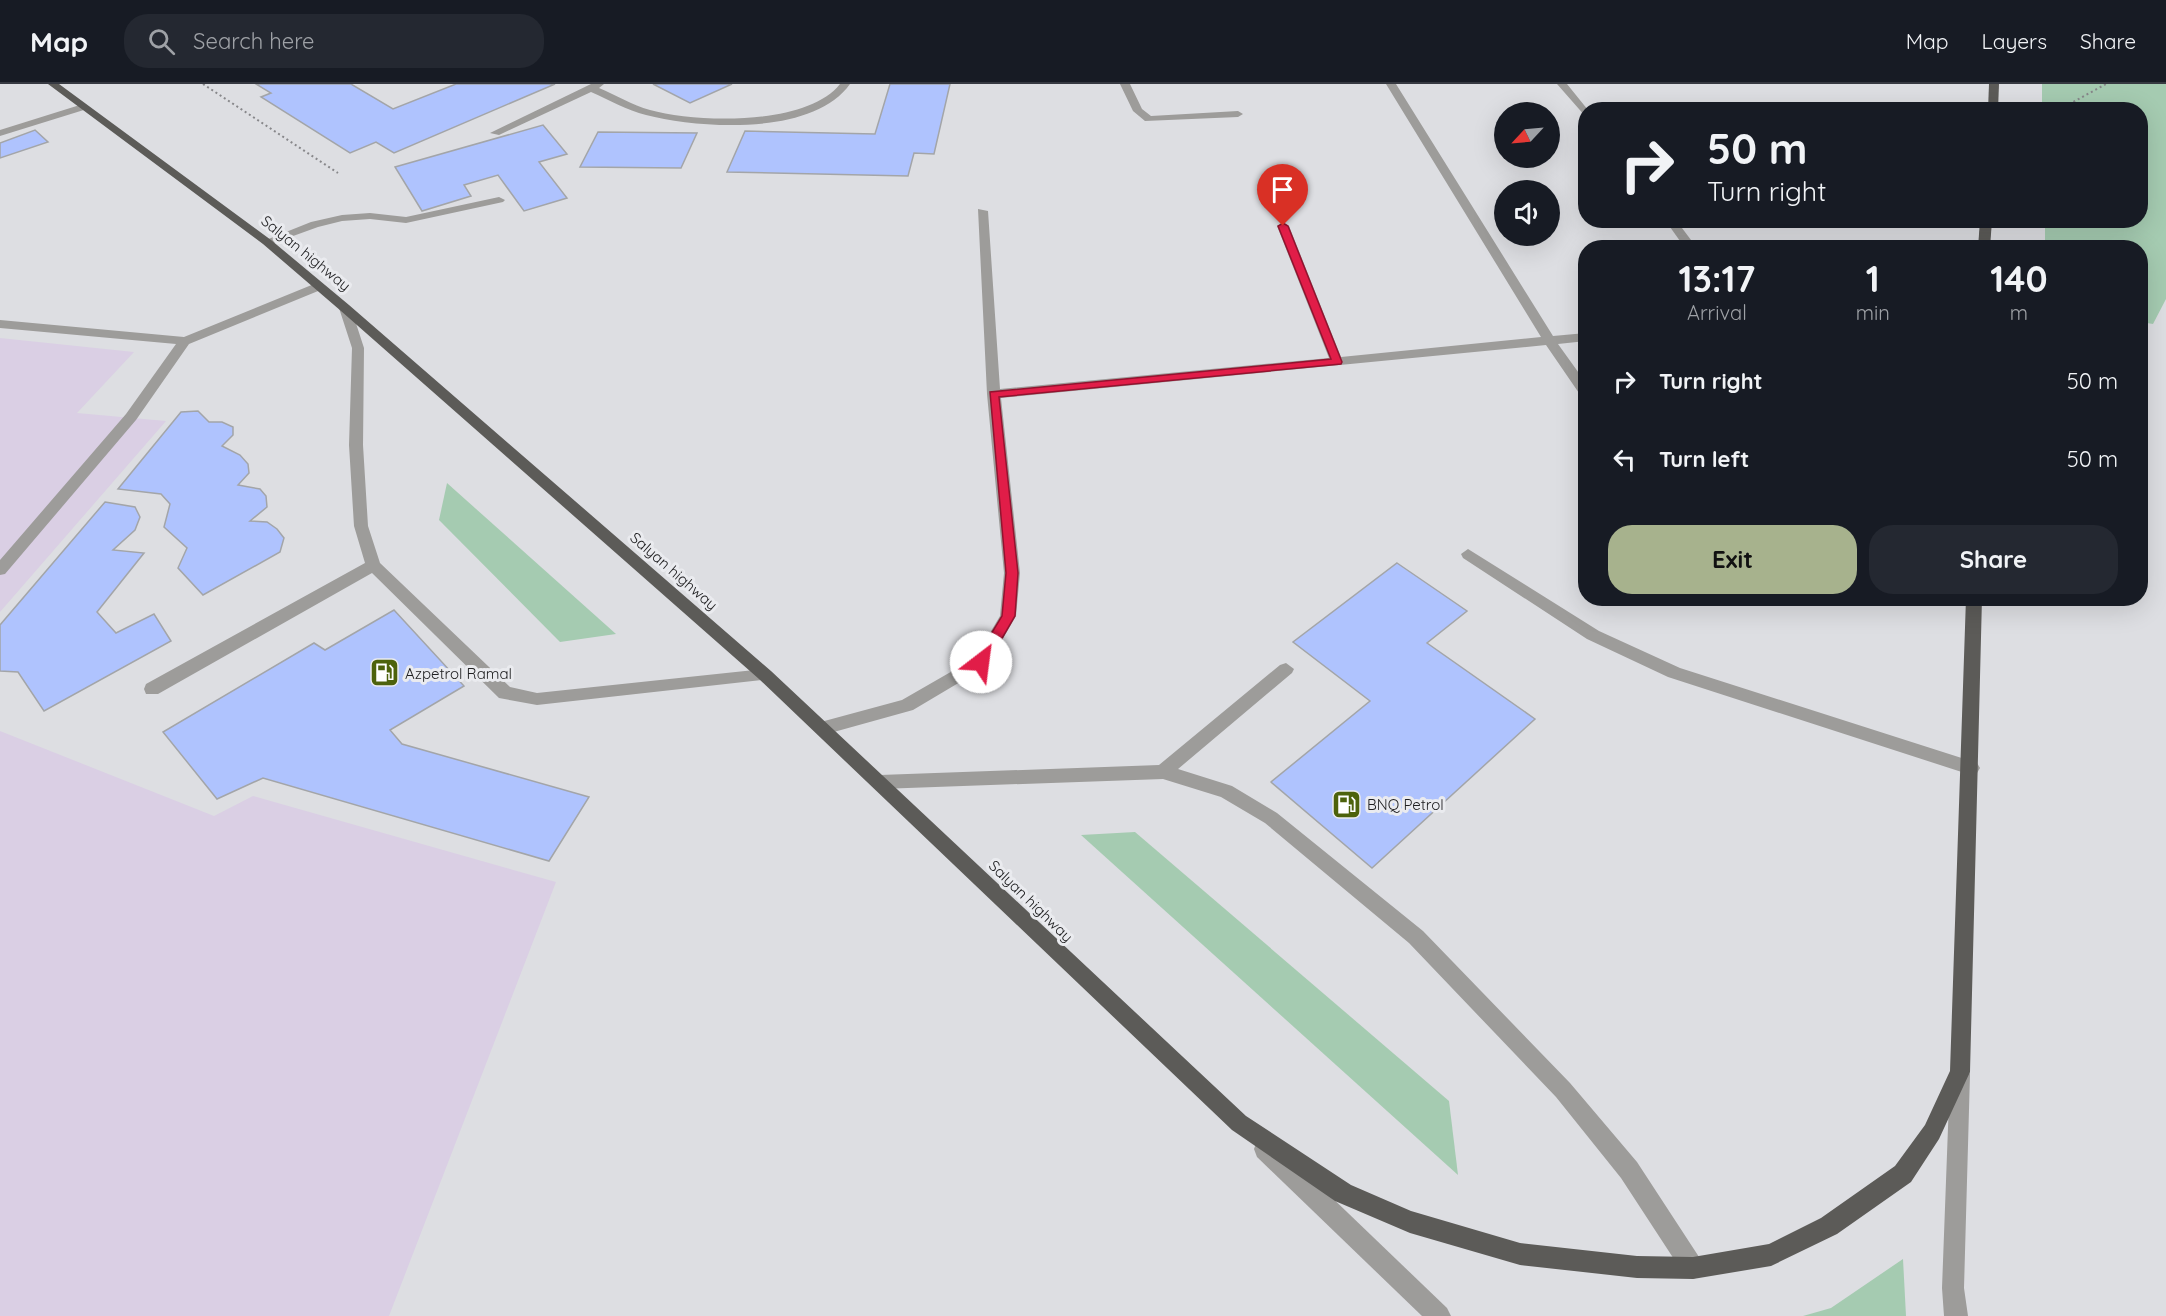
<!DOCTYPE html>
<html lang="en">
<head>
<meta charset="utf-8">
<style>
  :root { --surface:#171b24; --page:#242831; --text:#f1f3f6; --muted:#9ea1a6; --line:#363941; --accent:#a7b28d }
  body { margin:0; font-family:Quicksand,sans-serif; background:var(--page); color:var(--text); height:100vh; display:flex; flex-direction:column; font-size:22px; white-space:nowrap }
  * { box-sizing:border-box; margin:0 }
  p { font-size:20px; color:var(--muted) }
  .icon { flex:none; width:33px; height:33px; fill:none; stroke:currentColor; stroke-width:2; stroke-linecap:round; stroke-linejoin:round }
  .map { position:relative; flex:1; overflow:hidden }
  .drawer { position:absolute; left:1578px; top:156px; width:570px; height:366px; display:flex; flex-direction:column; background:var(--surface); border-radius:24px; box-shadow:0 6px 24px #0002 }
  .drawer>* { flex:none }
  .hud { position:absolute; left:1578px; top:18px; width:570px; height:126px; border-radius:24px; box-shadow:0 6px 24px #0002; background:#171b24; color:var(--text); overflow:hidden }
  .needle { width:39px; rotate:244deg }
  .buttons { position:absolute; left:1494px; top:18px; display:grid; gap:12px }
  .buttons a { display:grid; place-items:center; width:66px; height:66px; border-radius:50%; background:var(--surface); box-shadow:0 6px 24px #0002; font-size:30px }
  .pin { position:absolute; display:grid; place-items:center; width:51px; height:51px; color:#fff; margin:-62px -26px; border-radius:50% 50% 50% 0; rotate:-45deg; box-shadow:0 0 6px #0007 }
  .pin .icon { rotate:45deg }
  .me { position:absolute; width:66px; margin:-33px; rotate:30deg; stroke-linejoin:round; filter:drop-shadow(0 0 4px #0008) }
  .turn { display:flex; align-items:center; gap:21px; height:126px; padding:0 30px; font-size:27px }
  .turn .icon { width:78px; height:78px; stroke-width:2.5 }
  .turn b { display:block; font-size:42px; line-height:51px }
  .eta { display:flex; justify-content:space-evenly; align-items:center; height:102px; text-align:center }
  .eta b { font-size:36px; font-weight:700; line-height:42px }
  .primary-button { display:flex; gap:12px; margin-top:auto; padding:12px 30px }
  .primary-button a { flex:1; height:69px; border-radius:24px; background:var(--accent); color:#111; font-size:24px; font-weight:700; line-height:69px; text-align:center }
  .primary-button a+a { background:var(--page); color:var(--text) }
  ul { padding:0; list-style:none }
  li { display:flex; align-items:center; gap:18px; height:78px; padding:0 30px }
  li div { flex:1 }
  li b { display:block; font-size:22px }
  li em { font-style:normal }
  header { display:flex; align-items:center; gap:36px; box-sizing:border-box; height:84px; padding:0 30px; background:var(--surface); border-bottom:2px solid var(--line) }
  header strong { font-size:28px }
  nav { display:flex; gap:33px; margin-inline-start:auto; font-size:21px }
  .search { width:420px; height:54px; background:var(--page); display:flex; align-items:center; gap:15px; box-sizing:border-box; padding:0 21px; border-radius:24px; color:var(--muted); font-size:22px }
  .map>svg:first-child { display:block }
  .industrial { fill:#dacfe4 }
  .green { fill:#a5cbb1 }
  .building { fill:#afc3fe; stroke:#a3a5a8; stroke-width:1.5 }
  .lines { fill:none; stroke-linecap:round; stroke-linejoin:round }
  .path { stroke:#87878a; stroke-width:2; stroke-dasharray:2 3; stroke-linecap:butt }
  .service { fill:#9d9c9a; fill-rule:evenodd }
  .minor { fill:#9d9c9a; fill-rule:evenodd }
  .tertiary { fill:#9d9c9a; fill-rule:evenodd }
  .trunk { fill:#5c5b58; fill-rule:evenodd }
  .route { fill:#e11d48; stroke:#92132f; stroke-width:1.5 }
  .labels { text-anchor:middle; dominant-baseline:central; stroke-width:6; stroke-linejoin:round; paint-order:stroke }
  .street-label { font-size:15px; fill:#202022; stroke:#eaebef }
  .poi-label { font-size:15px; fill:#202022; stroke:#eaebef; text-anchor:start }
</style>
</head>
<body>
<header>
<strong>Map</strong>
<div class="search"><svg class="icon" aria-label="search" viewBox="0 0 24 24"><circle cx="10" cy="10" r="6"/><path d="M15 15l6 6"/></svg>Search here</div>
<nav><a>Map</a><a>Layers</a><a>Share</a></nav>
</header>
<div class="map">
<svg width="2166" height="1232" viewBox="0 0 2166 1232">
  <rect width="100%" height="100%" fill="#dddee2"/>
  <g class="industrial">
    <polygon points="0,254 134,268 77,329 166,337 0,528"/>
    <polygon points="0,647 214,732 253,712 556,798 389,1232 0,1232"/>
  </g>
  <g class="green">
    <polygon points="2042,0 2166,0 2166,215 2153,240 2141,238 2140,164 2045,163 2045,137 2140,136 2140,26 2042,25"/>
    <polygon points="447,399 616,550 560,558 439,436"/>
    <polygon points="1135,748 1449,1017 1458,1091 1081,751"/>
    <polygon points="1903,1175 1906,1232 1803,1232 1831,1224"/>
  </g>
  <g class="building">
    <polygon points="256,0 351,0 393,25 456,0 555,0 394,69 376,58 350,69 261,13 271,9"/>
    <polygon points="653,0 732,0 690,19"/>
    <polygon points="890,0 950,0 934,70 914,69 908,92 727,88 745,47 875,50"/>
    <polygon points="543,41 567,70 539,78 567,114 524,127 498,91 464,101 471,112 422,127 395,83"/>
    <polygon points="35,46 48,58 0,74 0,59"/>
    <polygon points="598,48 697,49 681,84 580,83"/>
    <polygon points="198,327 209,338 222,338 233,343 233,351 222,362 240,371 248,380 249,389 238,401 260,405 266,412 267,423 250,437 267,438 277,445 284,454 280,468 203,511 178,484 187,464 164,443 170,420 161,410 118,405 181,328"/>
    <polygon points="105,418 135,423 140,433 135,446 113,466 144,469 97,528 116,549 154,530 171,557 44,627 18,588 0,587 0,541"/>
    <polygon points="1397,479 1467,527 1427,559 1535,635 1372,784 1271,698 1370,617 1293,558"/>
    <polygon points="394,526 464,602 390,646 402,660 589,713 549,777 263,694 217,715 163,648 314,559 325,566"/>
  </g>
  <g class="lines">
    <g class="path">
      <polyline points="203,0 338,89"/>
      <polyline points="2050,26 2064,23 2106,0"/>
    </g>
    <g class="service">
      <path d="M 591,0 L 604,0 L 599,4 C 616,11 632,21 650,26 C 697,39 807,42 840,0 L 850,0 C 813,52 701,45 646,31 C 627,26 609,16 591,8 L 499,51 L 490,49 Z"/>
      <polygon points="83,20 88,23 87,25 0,52 0,46"/>
      <polygon points="499,113 505,116 503,118 406,139 370,135 342,137 318,143 271,160 261,158 311,138 342,131 370,129 406,133"/>
      <polygon points="319,198 325,202 323,205 189,260 136,336 5,490 0,491 0,476 126,330 176,260 0,244 0,236 184,253"/>
      <polygon points="345,220 351,224 364,264 363,361 368,442 380,479 510,603 537,609 765,585 773,591 771,595 537,621 499,614 372,489 158,610 146,610 144,605 146,600 365,479 354,442 349,361 352,264 339,224"/>
      <polygon points="1468,465 1599,547 1680,584 1971,677 1977,679 1980,684 1977,689 1971,691 1668,593 1587,555 1463,474 1461,470"/>
      <polygon points="1286,579 1294,585 1292,589 1178,685 1232,702 1277,729 1423,847 1570,999 1637,1078 1701,1176 1704,1184 1701,1192 1693,1195 1685,1192 1621,1094 1556,1013 1409,859 1265,739 1221,713 1163,695 880,705 874,703 871,698 874,693 880,691 1159,681 1280,581"/>
    </g>
    <g class="minor">
      <polygon points="1120,0 1130,0 1142,25 1151,32 1238,27 1243,30 1238,33 1145,37 1133,27"/>
      <polygon points="1386,0 1396,0 1553,252 1586,249 1586,257 1558,260 1586,299 1586,313 1581,312 1546,261 1001,314 1020,489 1016,532 987,582 913,626 823,651 817,649 815,644 817,639 902,616 975,574 1000,532 1004,489 987,310 978,125 988,127 1000,305 1329,274 1277,142 1283,139 1289,142 1341,273 1541,253"/>
      <polygon points="1557,0 1567,0 1588,26 1586,26 1586,33"/>
      <polygon points="1665,136 1676,136 1697,164 1685,164"/>
    </g>
    <g class="tertiary">
      <polygon points="1960,980 1967,983 1970,990 1964,1204 1968,1232 1944,1232 1942,1204 1950,990 1953,983"/>
      <polygon points="1265,1054 1273,1057 1447,1224 1451,1232 1422,1232 1257,1073 1254,1065 1257,1057"/>
    </g>
    <g class="trunk">
      <polygon points="48,0 59,0 271,156 349,221 771,587 1246,1032 1351,1101 1411,1127 1520,1159 1637,1172 1693,1173 1769,1160 1821,1134 1895,1082 1925,1041 1950,987 1966,514 1982,514 1970,988 1939,1055 1911,1098 1837,1150 1771,1182 1693,1195 1637,1194 1520,1181 1410,1149 1335,1117 1232,1046 759,595 341,227 263,160"/>
      <polygon points="1989,0 1999,0 1998,26 1988,26"/>
      <polygon points="1980,136 1992,136 1990,164 1978,164"/>
    </g>
  </g>
  <polygon class="route" points="1283,139 1288,142 1342,278 1341,280 999,313 1018,489 1015,532 986,582 976,582 974,578 1002,532 1006,489 990,308 1331,275 1278,142"/>
  <defs>
    <symbol id="fuel-square" viewBox="-11 -11 22 22"><rect x="-9" y="-9" width="18" height="18" rx="4" fill="#4d620c" stroke="#eaebef"/><path d="M-5.5-6h7V0h2V4h1.3V-2.5L3-4.5l.8-.8L6-3V5H2.5V1h-1V6h-7ZM-4.2-4.7v3.2H.2V-4.7Z" fill="#fff"/></symbol>
  </defs>
  <g fill-rule="evenodd">
    <use href="#fuel-square" x="368" y="572" width="33" height="33"/>
    <use href="#fuel-square" x="1330" y="704" width="33" height="33"/>
  </g>
  <g class="labels">
    <g class="street-label">
      <text transform="translate(306 169) rotate(39)">Salyan highway</text>
      <text transform="translate(674 487) rotate(41)">Salyan highway</text>
      <text transform="translate(1031 817) rotate(44)">Salyan highway</text>
    </g>
    <g class="poi-label">
      <text x="405" y="589">Azpetrol Ramal</text>
      <text x="1367" y="720">BNQ Petrol</text>
    </g>
  </g>
</svg>
<div class="buttons">
<a><svg class="needle" viewBox="-14 -14 28 28"><path d="M0-13l5 13h-10z" fill="#e53935"/><path d="M0 13l5-13h-10z" fill="#9ea1a6"/></svg></a>
<a><svg class="icon" aria-label="sound" viewBox="0 0 24 24"><path d="M4 9h4l5-4v14l-5-4H4zM17 9q2 3 0 6"/></svg></a>
</div>
<div class="pin" style="left:1283px;top:142px;background:#d93025"><svg class="icon" aria-label="arrive" viewBox="0 0 24 24"><path d="M6 21V4h12l-3 4 3 4H6"/></svg></div>
<svg class="me" style="left:981px;top:578px" viewBox="-20 -20 40 40"><circle r="19" fill="#fff"/><path d="M0-13L10 11 0 6-10 11z" fill="#e11d48"/></svg>
<div class="hud">
<div class="turn"><svg class="icon" aria-label="right" viewBox="0 0 24 24"><path d="M7 20v-9h11M14 6l5 5-5 5"/></svg><div><b>50 m</b>Turn right</div></div>
</div>
<section class="drawer">
<div class="eta">
<div><b>13:17</b><p>Arrival</p></div>
<div><b>1</b><p>min</p></div>
<div><b>140</b><p>m</p></div>
</div>
<ul>
<li><svg class="icon" aria-label="right" viewBox="0 0 24 24"><path d="M7 20v-9h11M14 6l5 5-5 5"/></svg><div><b>Turn right</b></div><em>50 m</em></li>
<li><svg class="icon" aria-label="left" viewBox="0 0 24 24"><path d="M17 20v-9H6M10 6l-5 5 5 5"/></svg><div><b>Turn left</b></div><em>50 m</em></li>
</ul>
<div class="primary-button"><a>Exit</a><a>Share</a></div>
</section>
</div>
</body>
</html>
